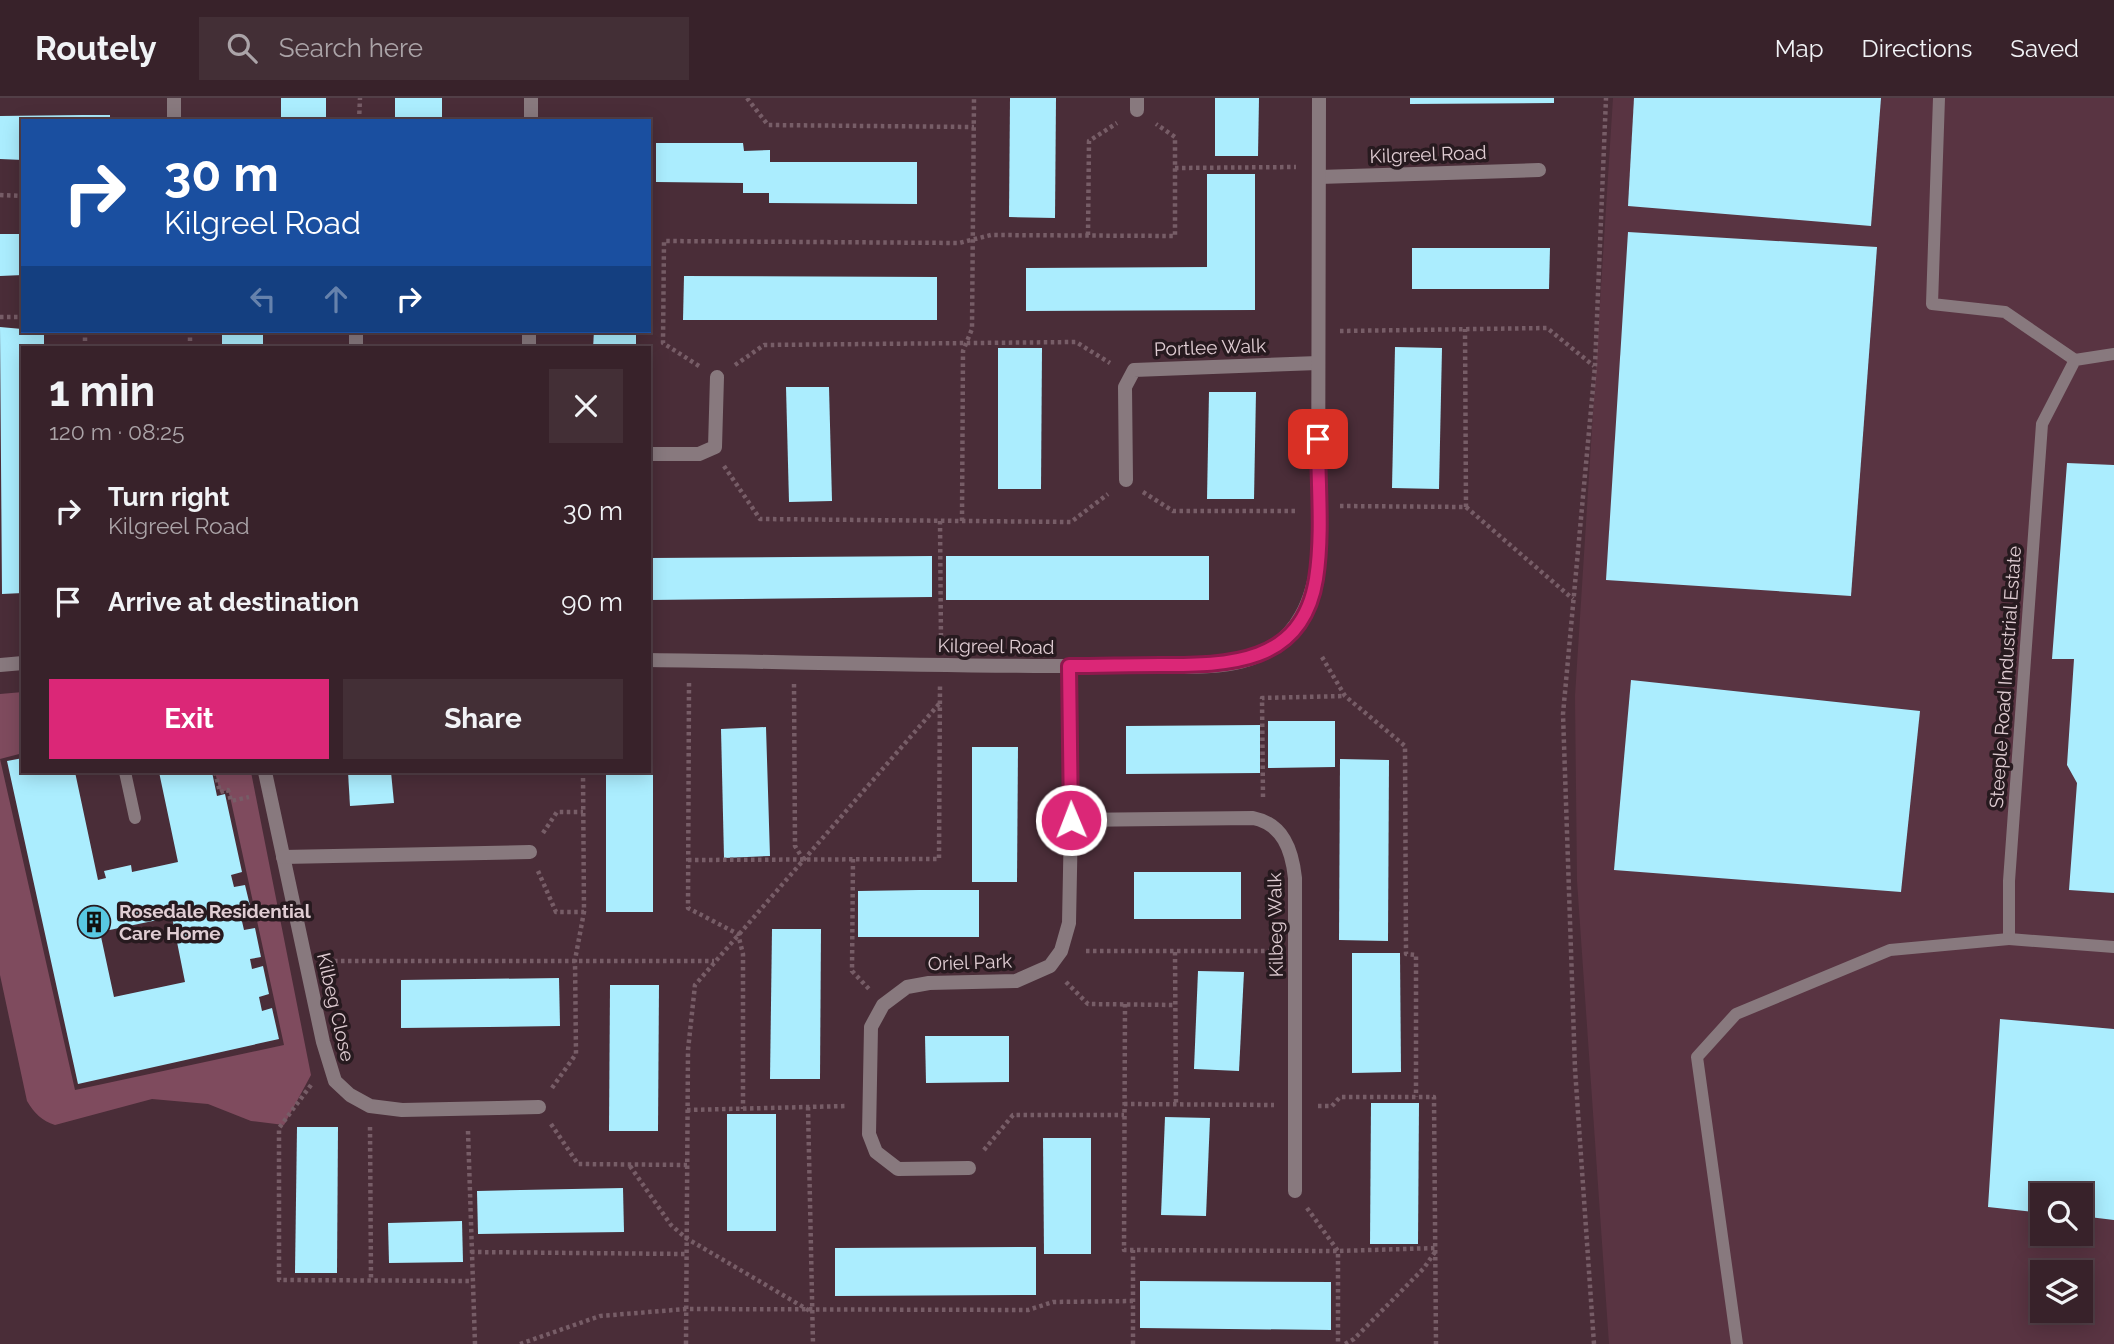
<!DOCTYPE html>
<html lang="en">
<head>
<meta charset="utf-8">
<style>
  :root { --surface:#38222a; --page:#432f36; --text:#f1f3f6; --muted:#aba4a8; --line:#523f47; --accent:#db2777 }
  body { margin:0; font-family:Raleway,sans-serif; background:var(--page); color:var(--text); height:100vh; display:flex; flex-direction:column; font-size:26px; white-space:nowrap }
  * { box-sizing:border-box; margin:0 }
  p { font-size:23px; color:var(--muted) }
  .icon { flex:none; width:38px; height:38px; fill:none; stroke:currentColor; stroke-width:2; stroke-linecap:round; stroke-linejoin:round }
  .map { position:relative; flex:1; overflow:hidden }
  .drawer { position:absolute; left:21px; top:248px; width:630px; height:427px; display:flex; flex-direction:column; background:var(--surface); border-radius:0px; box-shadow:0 4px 18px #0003,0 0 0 2px var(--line) }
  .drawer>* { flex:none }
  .guide { position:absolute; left:21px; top:21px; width:630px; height:214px; border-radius:0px; box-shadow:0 4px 18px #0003,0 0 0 2px var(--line); background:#1a4fa0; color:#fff; overflow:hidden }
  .fabs { position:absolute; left:2030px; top:1085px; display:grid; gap:14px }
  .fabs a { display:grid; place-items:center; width:63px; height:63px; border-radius:0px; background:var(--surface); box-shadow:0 4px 18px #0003,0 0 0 2px var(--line); font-size:35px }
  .pin { position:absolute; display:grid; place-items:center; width:60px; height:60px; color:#fff; margin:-30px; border-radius:14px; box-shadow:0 4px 10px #0006 }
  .me { position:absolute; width:77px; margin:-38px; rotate:359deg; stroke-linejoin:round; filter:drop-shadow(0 0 5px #0008) }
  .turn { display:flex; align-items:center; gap:24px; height:147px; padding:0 28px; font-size:32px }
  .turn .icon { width:91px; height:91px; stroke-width:2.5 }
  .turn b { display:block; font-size:49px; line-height:60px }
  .lanes { display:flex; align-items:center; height:66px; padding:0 28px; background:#0003; justify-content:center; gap:35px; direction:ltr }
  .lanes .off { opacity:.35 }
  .round { display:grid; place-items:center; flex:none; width:74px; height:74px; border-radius:0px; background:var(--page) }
  .summary { display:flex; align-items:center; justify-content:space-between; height:119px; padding:0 28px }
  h1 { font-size:42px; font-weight:700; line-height:52px }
  .action { display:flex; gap:14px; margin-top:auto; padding:14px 28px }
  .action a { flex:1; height:80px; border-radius:0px; background:var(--accent); color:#fff; font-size:28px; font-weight:700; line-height:80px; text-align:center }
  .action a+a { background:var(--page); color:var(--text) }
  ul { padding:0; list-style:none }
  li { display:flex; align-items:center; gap:21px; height:91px; padding:0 28px }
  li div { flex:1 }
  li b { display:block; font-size:26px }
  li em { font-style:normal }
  header { display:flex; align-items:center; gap:42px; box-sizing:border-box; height:98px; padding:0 35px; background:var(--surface); border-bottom:2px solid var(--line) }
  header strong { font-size:33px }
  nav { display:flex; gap:38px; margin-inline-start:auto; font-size:24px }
  .search { width:490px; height:63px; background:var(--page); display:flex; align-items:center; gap:18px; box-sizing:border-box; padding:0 24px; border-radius:0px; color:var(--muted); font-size:26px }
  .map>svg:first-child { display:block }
  .built { fill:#593442; fill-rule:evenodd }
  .green { fill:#7f4b5e }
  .building { fill:#abedfe; fill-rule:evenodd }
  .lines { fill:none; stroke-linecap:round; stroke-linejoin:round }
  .path { stroke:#775d67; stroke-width:4.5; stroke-dasharray:3.5 3.5; stroke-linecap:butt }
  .lane { stroke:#88797e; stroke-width:12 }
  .street { stroke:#88797e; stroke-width:14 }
  .route-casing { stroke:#8e194d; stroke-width:18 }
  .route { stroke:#db2777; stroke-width:12 }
  .labels { text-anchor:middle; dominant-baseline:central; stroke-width:7; stroke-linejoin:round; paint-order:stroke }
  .street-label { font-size:19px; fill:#e0cdd3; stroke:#271a1f }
  .poi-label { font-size:19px; font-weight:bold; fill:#e0cdd3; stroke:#271a1f; text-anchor:start }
</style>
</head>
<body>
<header>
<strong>Routely</strong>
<div class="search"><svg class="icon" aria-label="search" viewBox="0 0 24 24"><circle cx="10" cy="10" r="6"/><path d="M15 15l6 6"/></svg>Search here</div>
<nav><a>Map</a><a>Directions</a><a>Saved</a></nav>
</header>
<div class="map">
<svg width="2114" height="1246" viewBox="0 0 2114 1246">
  <rect width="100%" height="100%" fill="#4a2d38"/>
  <path class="built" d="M 1613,0 L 2114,0 L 2114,1246 L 1609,1246 L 1577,783 L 1575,598 ZM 2042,1097 L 2081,1097 L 2081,1136 L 2042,1136 ZM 2042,1174 L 2081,1174 L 2081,1213 L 2042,1213 Z"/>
  <path class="green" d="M 23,594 L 23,655 L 0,661 L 75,992 L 284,947 L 231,703 L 228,692 L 220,694 L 215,674 L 251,674 L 311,977 L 284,1027 L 251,1023 L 208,1006 L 152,1001 L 55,1027 C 42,1023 34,1015 27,1003 L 0,877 L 0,596 Z"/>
  <g class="building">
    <rect x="281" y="0" width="45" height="23"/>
    <rect x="395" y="0" width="47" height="23"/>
    <polygon points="1010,0 1056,0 1055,120 1009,119"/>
    <polygon points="1215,0 1259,0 1258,58 1215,58"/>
    <polygon points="1410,0 1554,0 1554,5 1410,6"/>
    <polygon points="1634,0 1881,0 1871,128 1628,108"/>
    <polygon points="82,17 110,17 110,23 23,23 23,62 0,61 0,18"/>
    <polygon points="656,45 743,45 744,53 770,52 770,64 917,64 917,106 769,105 769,95 743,95 743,85 656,84"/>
    <polygon points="1207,76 1255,76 1255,212 1026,213 1026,170 1207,169"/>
    <polygon points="1628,134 1877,149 1851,498 1606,482"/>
    <polygon points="0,136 23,136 23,177 0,178"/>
    <polygon points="1412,150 1550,150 1549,191 1412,191"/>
    <polygon points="684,178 937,179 937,222 683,222"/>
    <polygon points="0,229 44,233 44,250 23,250 23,495 2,496"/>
    <rect x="222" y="233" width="41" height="17"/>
    <polygon points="594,233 636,233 636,250 593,250"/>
    <polygon points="1395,249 1442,250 1439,391 1392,390"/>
    <polygon points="998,250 1042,250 1041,391 998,391"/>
    <polygon points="786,289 829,289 832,403 789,404"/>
    <polygon points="1209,294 1256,294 1254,401 1207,401"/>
    <polygon points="2067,365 2114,367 2114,795 2069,792 2077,685 2067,667 2074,561 2052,561"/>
    <polygon points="932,458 932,499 649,502 649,460"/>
    <rect x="946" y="458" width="263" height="44"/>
    <polygon points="1631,582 1920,613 1901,794 1614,772"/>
    <polygon points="1268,623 1335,623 1335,669 1268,670"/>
    <polygon points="1260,627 1260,675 1126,676 1126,628"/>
    <polygon points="766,629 770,758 724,760 721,631"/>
    <polygon points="649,642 653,642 653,814 606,814 606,674 649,674"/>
    <polygon points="972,649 1018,649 1017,784 972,784"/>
    <path d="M 23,660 L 23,674 L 75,674 L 98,782 L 106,780 L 104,773 L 131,767 L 132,774 L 178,764 L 159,674 L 212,674 L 217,698 L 225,696 L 242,774 L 231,777 L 234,789 L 245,787 L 252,816 L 241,819 L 244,832 L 255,830 L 261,859 L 250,861 L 252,871 L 263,868 L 269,896 L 259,899 L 262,913 L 272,910 L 279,941 L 78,986 L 7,663 ZM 172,819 L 185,884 L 114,899 L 100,834 Z"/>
    <polygon points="1340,661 1389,662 1388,843 1339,842"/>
    <polygon points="348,674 391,674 394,705 350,708"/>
    <polygon points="397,674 455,674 455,676 397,677"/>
    <rect x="1134" y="774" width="107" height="47"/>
    <polygon points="919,792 979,792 979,839 858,839 858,793"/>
    <polygon points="772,831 821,831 820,981 770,981"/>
    <polygon points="1352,855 1400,855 1401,974 1352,975"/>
    <polygon points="1198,873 1244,874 1239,973 1194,971"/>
    <polygon points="559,880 560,928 401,930 401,882"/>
    <polygon points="610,887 659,887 658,1033 609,1033"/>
    <polygon points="2000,921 2114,931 2114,1122 2081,1118 2081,1097 2042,1097 2042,1115 1988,1109"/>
    <polygon points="925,938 1009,938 1009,984 926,985"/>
    <polygon points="1371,1005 1419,1005 1418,1146 1370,1146"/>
    <rect x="727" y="1016" width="49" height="117"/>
    <polygon points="1165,1019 1210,1020 1206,1118 1161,1117"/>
    <polygon points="297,1029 338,1029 337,1175 295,1175"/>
    <polygon points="1043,1040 1091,1040 1091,1156 1044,1156"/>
    <polygon points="623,1090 624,1134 478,1136 477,1093"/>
    <polygon points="462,1123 463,1164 389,1165 388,1125"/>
    <polygon points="1036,1149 1036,1197 835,1198 835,1150"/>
    <polygon points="1140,1183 1331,1184 1331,1232 1140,1230"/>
  </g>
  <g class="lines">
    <g class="path">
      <polyline points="747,0 768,27 974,29"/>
      <polyline points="359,23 360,0"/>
      <polyline points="1175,70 1296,69"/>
      <polyline points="0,97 23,98"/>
      <polyline points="1088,137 1089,43 1117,25"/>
      <polyline points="0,219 23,219"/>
      <polyline points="1340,233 1547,230 1594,268"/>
      <polyline points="85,250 85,233"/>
      <polyline points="190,250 190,233"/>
      <polyline points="735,267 764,247 1076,244 1110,265"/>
      <polyline points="699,268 663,245 664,143 959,145 991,137 1175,138 1175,39 1156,26"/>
      <polyline points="724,368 760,421 1071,424 1108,396"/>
      <polyline points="1143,394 1173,413 1297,413"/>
      <polyline points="1340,408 1466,409 1465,231"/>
      <polyline points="1466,409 1573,501"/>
      <polyline points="940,423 941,544"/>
      <polyline points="962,423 963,253 972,231 974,0"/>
      <polyline points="1322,559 1345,598 1405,648 1406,856 1416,857 1416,999"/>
      <polyline points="689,585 688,810 738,836 743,856 743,1011"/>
      <polyline points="794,586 795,748 803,761"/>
      <polyline points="215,674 220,694 228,692 231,703 249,699"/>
      <polyline points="1263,699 1262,600 1345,598"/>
      <polyline points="543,735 557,714 583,714"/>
      <polyline points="853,761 852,873 869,891"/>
      <polyline points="688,762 939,761 940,588"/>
      <polyline points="538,773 556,814 584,814"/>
      <polyline points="1086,853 1273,853"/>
      <polyline points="1175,854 1176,1007"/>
      <polyline points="327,863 714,863"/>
      <polyline points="1066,884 1088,906 1175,907"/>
      <polyline points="1125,906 1124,1152 1338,1153 1437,1150"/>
      <polyline points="311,987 279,1030 279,1182 472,1183"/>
      <polyline points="552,990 576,956 575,862 584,814 583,674"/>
      <polyline points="1124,1006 1274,1007"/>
      <polyline points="1318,1008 1332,1008 1340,999 1434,999 1436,1246"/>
      <polyline points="808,1009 813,1246"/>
      <polyline points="687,1012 847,1008"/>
      <polyline points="551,1026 578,1066 687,1067"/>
      <polyline points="370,1029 371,1182"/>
      <polyline points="468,1033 475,1246"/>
      <polyline points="984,1052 1013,1017 1124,1017"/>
      <polyline points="630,1068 671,1127 686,1140 810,1213"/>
      <polyline points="1307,1110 1338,1153 1338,1246"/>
      <polyline points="471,1154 686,1156"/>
      <polyline points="520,1246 600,1218 686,1211 1028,1212 1053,1204 1133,1203"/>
      <polyline points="686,1246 688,952 695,887 939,606"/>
      <polyline points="1133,1246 1133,1152"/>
      <polyline points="1345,1246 1354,1241 1424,1170 1437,1151"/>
      <polyline points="1594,1246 1575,971 1563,616 1595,268 1606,0"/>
    </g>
    <g class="lane">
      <polyline points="1939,0 1932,206 2005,214 2075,262"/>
      <polyline points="2114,256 2075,262 2042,326 2009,783 2009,841 2114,849"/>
      <polyline points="125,674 135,720"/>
      <polyline points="1737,1246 1697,959 1736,916 1890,852 2009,841"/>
    </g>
    <g class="street">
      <polyline points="174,0 174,23"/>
      <polyline points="1137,0 1137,12"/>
      <polyline points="531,23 531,0"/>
      <polyline points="1319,79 1539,72"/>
      <polyline points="356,250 356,233"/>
      <polyline points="529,250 529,233"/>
      <polyline points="649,356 699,356 715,349 717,279"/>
      <polyline points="1126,382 1125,289 1134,272 1318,265"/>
      <path d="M 649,562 C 804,564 960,569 1115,568 C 1156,567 1219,575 1257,558 C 1298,540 1313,502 1318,460 L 1319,0"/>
      <polyline points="0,567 23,565"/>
      <polyline points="265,674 323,944 335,983 350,997 370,1008 402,1012 539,1009"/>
      <path d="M 1071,722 L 1253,720 C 1283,726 1292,752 1295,780 L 1295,1093"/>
      <polyline points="283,759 530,754"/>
      <polyline points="969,1070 898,1071 876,1054 869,1036 871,929 883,907 907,889 929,885 1016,883 1050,868 1061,853 1069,825 1071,722 1069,568"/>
    </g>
  </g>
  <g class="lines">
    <defs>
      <path id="route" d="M 1071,722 L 1069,568 C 1099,568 1130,567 1160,567 C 1228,567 1302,567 1316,481 C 1323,436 1318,387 1318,341"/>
    </defs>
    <use href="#route" class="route-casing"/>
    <use href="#route" class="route"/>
  </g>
  <defs>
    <symbol id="building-disc" viewBox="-11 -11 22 22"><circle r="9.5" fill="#58c9e3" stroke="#271a1f"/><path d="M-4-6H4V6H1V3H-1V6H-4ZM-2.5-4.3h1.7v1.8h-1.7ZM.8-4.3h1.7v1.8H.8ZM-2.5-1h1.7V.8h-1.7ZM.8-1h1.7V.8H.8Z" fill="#111"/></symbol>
  </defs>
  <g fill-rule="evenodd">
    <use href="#building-disc" x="75" y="805" width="38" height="38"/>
  </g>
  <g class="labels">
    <g class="street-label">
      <text transform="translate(1428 56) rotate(-2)">Kilgreel Road</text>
      <text transform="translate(1210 249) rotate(-2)">Portlee Walk</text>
      <text transform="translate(996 548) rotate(1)">Kilgreel Road</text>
      <text transform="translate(2005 579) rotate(-86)">Steeple Road Industrial Estate</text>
      <text transform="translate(1275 827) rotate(-91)">Kilbeg Walk</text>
      <text transform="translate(970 864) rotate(-2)">Oriel Park</text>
      <text transform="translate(336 909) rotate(77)">Kilbeg Close</text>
    </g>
    <g class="poi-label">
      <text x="119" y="813">Rosedale Residential<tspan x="119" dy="22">Care Home</tspan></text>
    </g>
  </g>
</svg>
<div class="fabs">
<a><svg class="icon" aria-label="search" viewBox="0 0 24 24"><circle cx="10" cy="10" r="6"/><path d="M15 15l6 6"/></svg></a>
<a><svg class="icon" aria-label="layers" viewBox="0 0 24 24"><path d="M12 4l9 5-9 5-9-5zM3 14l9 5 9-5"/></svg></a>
</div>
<div class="pin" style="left:1318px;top:341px;background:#d93025"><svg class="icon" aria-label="arrive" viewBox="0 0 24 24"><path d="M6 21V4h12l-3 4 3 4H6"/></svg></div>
<svg class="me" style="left:1071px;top:722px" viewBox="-20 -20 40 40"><circle r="17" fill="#db2777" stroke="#fff" stroke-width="3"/><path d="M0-11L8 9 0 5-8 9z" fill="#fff"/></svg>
<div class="guide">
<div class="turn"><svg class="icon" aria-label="right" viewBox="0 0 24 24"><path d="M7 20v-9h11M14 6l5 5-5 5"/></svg><div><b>30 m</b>Kilgreel Road</div></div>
<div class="lanes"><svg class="icon off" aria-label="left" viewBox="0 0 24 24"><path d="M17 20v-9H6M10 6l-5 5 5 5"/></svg><svg class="icon off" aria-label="ahead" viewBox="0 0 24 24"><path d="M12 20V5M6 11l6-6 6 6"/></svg><svg class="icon" aria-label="right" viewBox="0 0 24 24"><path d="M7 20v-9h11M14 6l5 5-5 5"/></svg></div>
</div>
<section class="drawer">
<div class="summary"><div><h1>1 min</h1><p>120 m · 08:25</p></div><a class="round"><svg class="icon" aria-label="close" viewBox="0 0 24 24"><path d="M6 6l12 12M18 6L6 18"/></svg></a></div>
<ul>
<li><svg class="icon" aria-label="right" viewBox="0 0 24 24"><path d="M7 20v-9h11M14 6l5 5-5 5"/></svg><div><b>Turn right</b><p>Kilgreel Road</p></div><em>30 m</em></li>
<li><svg class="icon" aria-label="arrive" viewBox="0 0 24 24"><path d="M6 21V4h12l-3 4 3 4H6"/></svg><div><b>Arrive at destination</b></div><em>90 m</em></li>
</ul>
<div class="action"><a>Exit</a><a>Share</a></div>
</section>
</div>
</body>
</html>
